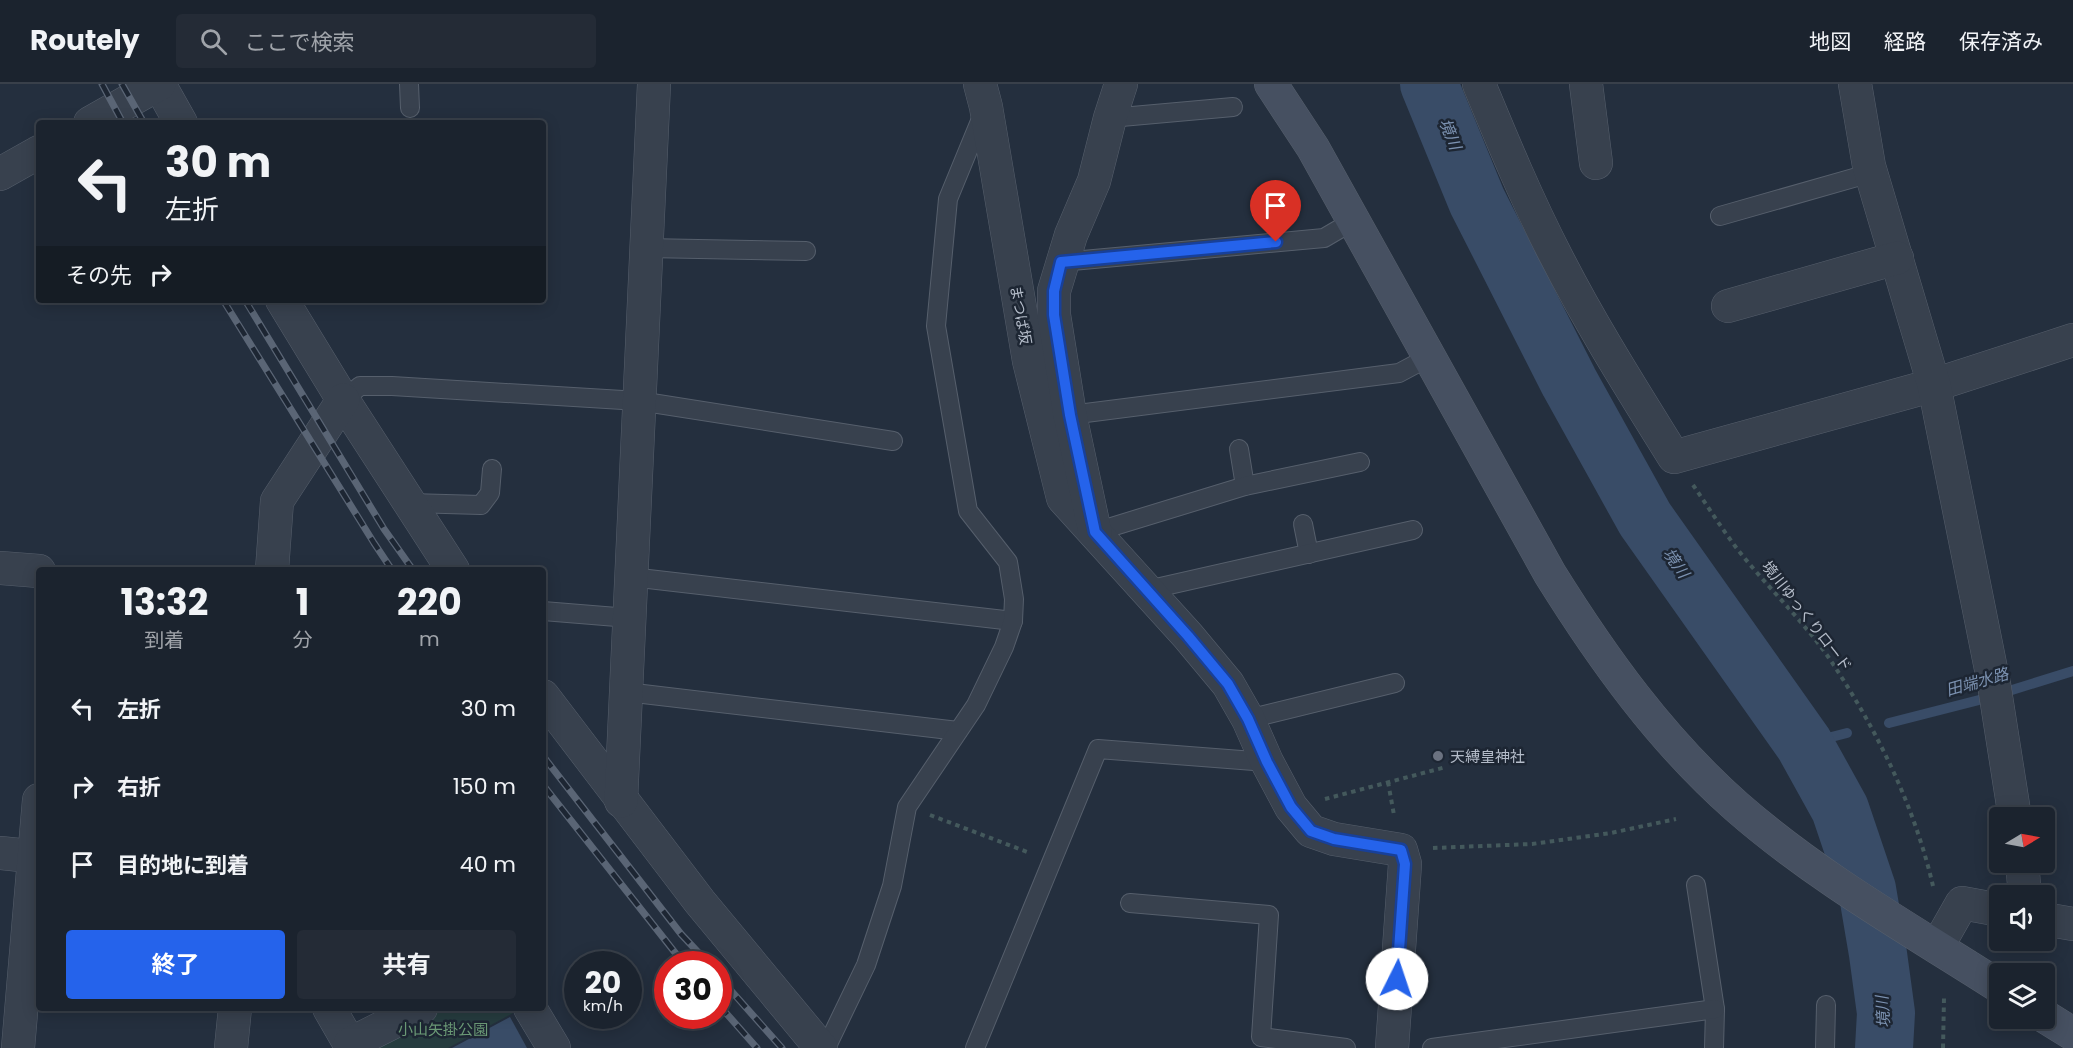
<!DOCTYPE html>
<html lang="ja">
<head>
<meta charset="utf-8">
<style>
  :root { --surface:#1b232e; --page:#242b36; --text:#f1f3f6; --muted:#a0a4aa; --line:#39404a; --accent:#2563eb }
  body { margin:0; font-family:Poppins,"Noto Sans JP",sans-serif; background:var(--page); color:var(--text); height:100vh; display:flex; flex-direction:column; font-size:22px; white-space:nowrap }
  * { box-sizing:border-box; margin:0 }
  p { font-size:20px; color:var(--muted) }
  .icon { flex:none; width:33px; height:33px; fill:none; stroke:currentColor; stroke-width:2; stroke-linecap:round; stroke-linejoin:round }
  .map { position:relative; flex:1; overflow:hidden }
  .details { position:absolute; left:36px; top:483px; width:510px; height:444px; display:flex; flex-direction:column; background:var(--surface); border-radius:6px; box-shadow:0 3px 15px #0003,0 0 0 2px var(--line) }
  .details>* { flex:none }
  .hud { position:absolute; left:36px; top:36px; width:510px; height:183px; border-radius:6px; box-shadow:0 3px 15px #0003,0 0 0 2px var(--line); background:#1b232e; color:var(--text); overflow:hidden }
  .needle { width:39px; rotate:80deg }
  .fabs { position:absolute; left:1989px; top:723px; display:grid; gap:12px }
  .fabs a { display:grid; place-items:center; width:66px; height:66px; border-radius:6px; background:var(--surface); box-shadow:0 3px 15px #0003,0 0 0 2px var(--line); font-size:30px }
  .speed { position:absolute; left:564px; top:867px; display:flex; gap:12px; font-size:30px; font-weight:700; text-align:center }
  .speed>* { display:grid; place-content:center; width:78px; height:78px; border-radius:50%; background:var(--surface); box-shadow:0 3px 15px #0003,0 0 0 2px var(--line); line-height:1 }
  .speed small { font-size:15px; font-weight:400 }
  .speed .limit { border:9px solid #d22; background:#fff; color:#111 }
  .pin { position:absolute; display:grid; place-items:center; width:51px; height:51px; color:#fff; margin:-62px -26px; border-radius:50% 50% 50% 0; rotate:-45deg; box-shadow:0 0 6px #0007 }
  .pin .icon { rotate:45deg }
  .me { position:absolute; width:66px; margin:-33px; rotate:4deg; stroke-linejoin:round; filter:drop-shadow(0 0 4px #0008) }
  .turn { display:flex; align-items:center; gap:21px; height:126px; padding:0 30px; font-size:27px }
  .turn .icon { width:78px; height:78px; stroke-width:2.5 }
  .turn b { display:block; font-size:42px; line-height:51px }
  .then { display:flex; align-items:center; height:57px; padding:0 30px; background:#0003; gap:12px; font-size:22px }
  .eta { display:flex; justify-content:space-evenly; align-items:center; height:102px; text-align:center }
  .eta b { font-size:36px; font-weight:700; line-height:42px }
  .primary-button { display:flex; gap:12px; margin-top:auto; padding:12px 30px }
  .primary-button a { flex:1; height:69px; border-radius:6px; background:var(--accent); color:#fff; font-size:24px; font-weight:700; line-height:69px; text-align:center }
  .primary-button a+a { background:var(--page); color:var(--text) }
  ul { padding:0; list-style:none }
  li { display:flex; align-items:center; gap:18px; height:78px; padding:0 30px }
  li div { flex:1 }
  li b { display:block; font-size:22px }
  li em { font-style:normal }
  header { display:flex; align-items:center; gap:36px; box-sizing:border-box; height:84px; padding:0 30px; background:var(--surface); border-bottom:2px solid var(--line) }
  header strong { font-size:28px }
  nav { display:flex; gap:33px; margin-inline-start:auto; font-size:21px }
  .search { width:420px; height:54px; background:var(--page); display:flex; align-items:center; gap:15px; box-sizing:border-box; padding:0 21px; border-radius:6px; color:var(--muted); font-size:22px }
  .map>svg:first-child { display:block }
  .green { fill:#263c3f }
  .water { fill:#394c67 }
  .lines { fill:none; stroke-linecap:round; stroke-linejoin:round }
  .stream { stroke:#394c67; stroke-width:10 }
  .river { stroke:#394c67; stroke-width:58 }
  .lane-casing { stroke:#565f6c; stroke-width:20 }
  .street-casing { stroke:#565f6c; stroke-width:34 }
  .secondary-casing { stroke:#565f6c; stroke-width:34 }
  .path { stroke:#44595c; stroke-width:4; stroke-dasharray:4.5 4.5; stroke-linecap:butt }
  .lane { stroke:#38414e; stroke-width:18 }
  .street { stroke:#38414e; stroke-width:33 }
  .secondary { stroke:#465061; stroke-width:33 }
  .rail-casing { stroke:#5a6575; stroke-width:7 }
  .rail { stroke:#1d2633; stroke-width:4.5; stroke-dasharray:14; stroke-linecap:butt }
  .route-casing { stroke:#184099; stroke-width:15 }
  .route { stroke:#2563eb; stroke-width:10 }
  .worship-dot { fill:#6b7280; stroke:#1d2633; stroke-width:2 }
  .labels { text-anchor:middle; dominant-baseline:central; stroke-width:5; stroke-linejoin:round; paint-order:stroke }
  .street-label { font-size:15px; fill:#b4bcc9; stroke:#1d2633 }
  .poi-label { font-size:15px; fill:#b4bcc9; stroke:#1d2633; text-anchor:start }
  .park-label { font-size:15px; fill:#6b9a76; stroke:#1d2633 }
  .water-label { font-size:16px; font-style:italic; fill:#7c92b1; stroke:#1d2633 }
</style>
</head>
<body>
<header>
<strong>Routely</strong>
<div class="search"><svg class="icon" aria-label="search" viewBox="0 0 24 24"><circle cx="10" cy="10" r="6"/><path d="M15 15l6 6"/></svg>ここで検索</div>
<nav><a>地図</a><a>経路</a><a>保存済み</a></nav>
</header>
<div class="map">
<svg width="2073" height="964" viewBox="0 0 2073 964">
  <rect width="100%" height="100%" fill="#242f3e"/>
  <polygon class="green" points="439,924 515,924 517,927 448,964 369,964"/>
  <polygon class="water" points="510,933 527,964 452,964"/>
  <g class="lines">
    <g class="stream">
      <polyline points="1889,639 1983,615 2073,587"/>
      <polyline points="1804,660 1847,649"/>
    </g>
    <polyline class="river" points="1429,0 1477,117 1569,298 1645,435 1804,660 1840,725 1867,805 1878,870 1886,929 1884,964"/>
    <defs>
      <g id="lane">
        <polyline points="409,0 410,24"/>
        <polyline points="1110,34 1233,23"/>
        <polyline points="1720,132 1871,89"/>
        <polyline points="646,164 806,167"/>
        <polyline points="1061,178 1324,154 1353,137"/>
        <polyline points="343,316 360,302 392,302 639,317 893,357"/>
        <polyline points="1070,331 1399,289 1429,273"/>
        <polyline points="1239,365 1245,402"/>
        <polyline points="410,419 481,421 490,409 492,385"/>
        <polyline points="1303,440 1309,470"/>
        <polyline points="1095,448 1245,402 1360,378"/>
        <polyline points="631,493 1013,537"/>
        <polyline points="1147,506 1413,446"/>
        <polyline points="543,527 629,534"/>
        <polyline points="626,608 958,647"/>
        <polyline points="1248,635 1395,599"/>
        <polyline points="1696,801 1715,925 1714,964"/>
        <polyline points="1130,819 1269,831 1261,953 1346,964"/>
        <polyline points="826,964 866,881 892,802 907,723 976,621 1004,563 1013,537 1014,515 1008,478 968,427 936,242 948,115 983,30"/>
        <polyline points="975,964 1098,665 1267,678"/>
        <polyline points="1432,964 1715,925"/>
        <polyline points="1825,964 1826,921"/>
      </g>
      <g id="street">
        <polyline points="159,0 181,39"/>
        <polyline points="980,0 986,23 1029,277 1063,414 1188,552 1228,600 1248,635 1267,678 1291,723 1311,747 1334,755 1401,766 1405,780 1392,964"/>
        <path d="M 1479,0 C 1503,58 1527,116 1556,172 C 1591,241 1633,307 1674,373 L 1934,301 L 2073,256"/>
        <polyline points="1586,0 1596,79"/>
        <polyline points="1855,0 1869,82 1934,301 1994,600 2015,734"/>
        <polyline points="90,39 159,0"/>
        <polyline points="0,90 39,68"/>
        <polyline points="282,216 343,316 453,486"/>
        <polyline points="1728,222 1897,174"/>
        <polyline points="1095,448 1070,331 1054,231 1054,207 1071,151 1094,97 1110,34 1121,0"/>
        <polyline points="0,484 39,487"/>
        <polyline points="272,486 277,417 343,316"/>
        <polyline points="543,612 700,818 821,964"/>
        <polyline points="621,717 654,0"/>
        <polyline points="0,769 39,773"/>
        <polyline points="2022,778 2025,812"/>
        <polyline points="2044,835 2073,840"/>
        <polyline points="1937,863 1962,819 2000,826"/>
        <polyline points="329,924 352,964"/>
        <polyline points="530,924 554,964"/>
        <polyline points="350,960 421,924"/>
        <polyline points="18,964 39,716"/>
        <polyline points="231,964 235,924"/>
      </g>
      <g id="secondary">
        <path d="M 1271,0 L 1313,64 L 1550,490 C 1603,575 1661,656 1737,723 C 1817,793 1911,846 2000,903"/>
        <polyline points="2044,932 2073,950"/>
      </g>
    </defs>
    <use href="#lane" class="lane-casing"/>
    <use href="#street" class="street-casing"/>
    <use href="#secondary" class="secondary-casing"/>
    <g class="path">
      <path d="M 1693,401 C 1707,421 1720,442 1735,462 C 1764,500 1801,534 1829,574 C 1876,644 1914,720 1933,802"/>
      <polyline points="1388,698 1394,731"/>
      <polyline points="1325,715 1446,683"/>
      <polyline points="930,731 1030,769"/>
      <polyline points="1433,764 1532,760 1611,749 1676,735"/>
      <polyline points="1943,964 1944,914"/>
    </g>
    <use href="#lane" class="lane"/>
    <use href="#street" class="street"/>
    <use href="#secondary" class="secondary"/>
    <defs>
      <g id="rail">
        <polyline points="102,0 123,39"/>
        <polyline points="122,0 144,39"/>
        <polyline points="223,216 374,459 392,486"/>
        <polyline points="245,216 384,445 413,486"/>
        <polyline points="543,672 681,850 709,880"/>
        <polyline points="543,701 684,880"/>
        <polyline points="718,892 782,964"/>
        <polyline points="718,920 757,964"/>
      </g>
    </defs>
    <use href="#rail" class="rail-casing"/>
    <use href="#rail" class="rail"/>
  </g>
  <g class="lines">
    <defs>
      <polyline id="route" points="1276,158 1061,178 1054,207 1054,231 1070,331 1095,448 1188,552 1228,600 1248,635 1267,678 1291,723 1311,747 1334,755 1401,766 1405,780 1397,895"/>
    </defs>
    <use href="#route" class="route-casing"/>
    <use href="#route" class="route"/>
  </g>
  <circle class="worship-dot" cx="1438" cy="672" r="6"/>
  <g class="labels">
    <g class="street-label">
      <text transform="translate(1021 231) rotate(80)">まつば坂</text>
      <text transform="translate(1807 532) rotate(52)">境川ゆっくりロード</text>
    </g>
    <g class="poi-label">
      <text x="1450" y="672">天縛皇神社</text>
    </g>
    <g class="park-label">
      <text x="443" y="945">小山矢掛公園</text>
    </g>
    <g class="water-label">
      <text transform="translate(1450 50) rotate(68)">境川</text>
      <text transform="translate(1676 479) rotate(55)">境川</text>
      <text transform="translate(1977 598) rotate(-16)">田端水路</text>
      <text transform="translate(1883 928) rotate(-94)">境川</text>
    </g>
  </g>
</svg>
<div class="fabs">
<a><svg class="needle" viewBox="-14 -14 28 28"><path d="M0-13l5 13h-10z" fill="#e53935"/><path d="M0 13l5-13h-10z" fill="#a0a4aa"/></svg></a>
<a><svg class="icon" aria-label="sound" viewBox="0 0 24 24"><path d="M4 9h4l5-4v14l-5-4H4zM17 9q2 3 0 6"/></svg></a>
<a><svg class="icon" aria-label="layers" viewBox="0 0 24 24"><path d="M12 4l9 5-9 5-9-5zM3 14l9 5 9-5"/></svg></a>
</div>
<div class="speed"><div>20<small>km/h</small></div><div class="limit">30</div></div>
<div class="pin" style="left:1276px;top:158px;background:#d93025"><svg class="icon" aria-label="arrive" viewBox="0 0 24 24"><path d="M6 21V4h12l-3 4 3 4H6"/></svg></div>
<svg class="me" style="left:1397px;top:895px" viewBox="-20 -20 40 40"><circle r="19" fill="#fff"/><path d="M0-13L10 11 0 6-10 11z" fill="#2563eb"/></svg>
<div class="hud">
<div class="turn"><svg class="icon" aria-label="left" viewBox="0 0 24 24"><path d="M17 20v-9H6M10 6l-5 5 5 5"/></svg><div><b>30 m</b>左折</div></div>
<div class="then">その先<svg class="icon" aria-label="right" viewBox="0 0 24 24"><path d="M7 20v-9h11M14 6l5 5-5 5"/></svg></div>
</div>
<section class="details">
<div class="eta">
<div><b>13:32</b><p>到着</p></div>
<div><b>1</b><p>分</p></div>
<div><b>220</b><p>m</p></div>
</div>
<ul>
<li><svg class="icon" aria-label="left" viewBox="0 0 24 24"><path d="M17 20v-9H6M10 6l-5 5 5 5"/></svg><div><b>左折</b></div><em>30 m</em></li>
<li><svg class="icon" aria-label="right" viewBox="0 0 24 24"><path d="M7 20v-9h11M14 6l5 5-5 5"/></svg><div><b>右折</b></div><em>150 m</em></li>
<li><svg class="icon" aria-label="arrive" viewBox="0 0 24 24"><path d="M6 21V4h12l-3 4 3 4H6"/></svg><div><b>目的地に到着</b></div><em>40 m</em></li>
</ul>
<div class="primary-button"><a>終了</a><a>共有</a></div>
</section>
</div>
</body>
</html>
